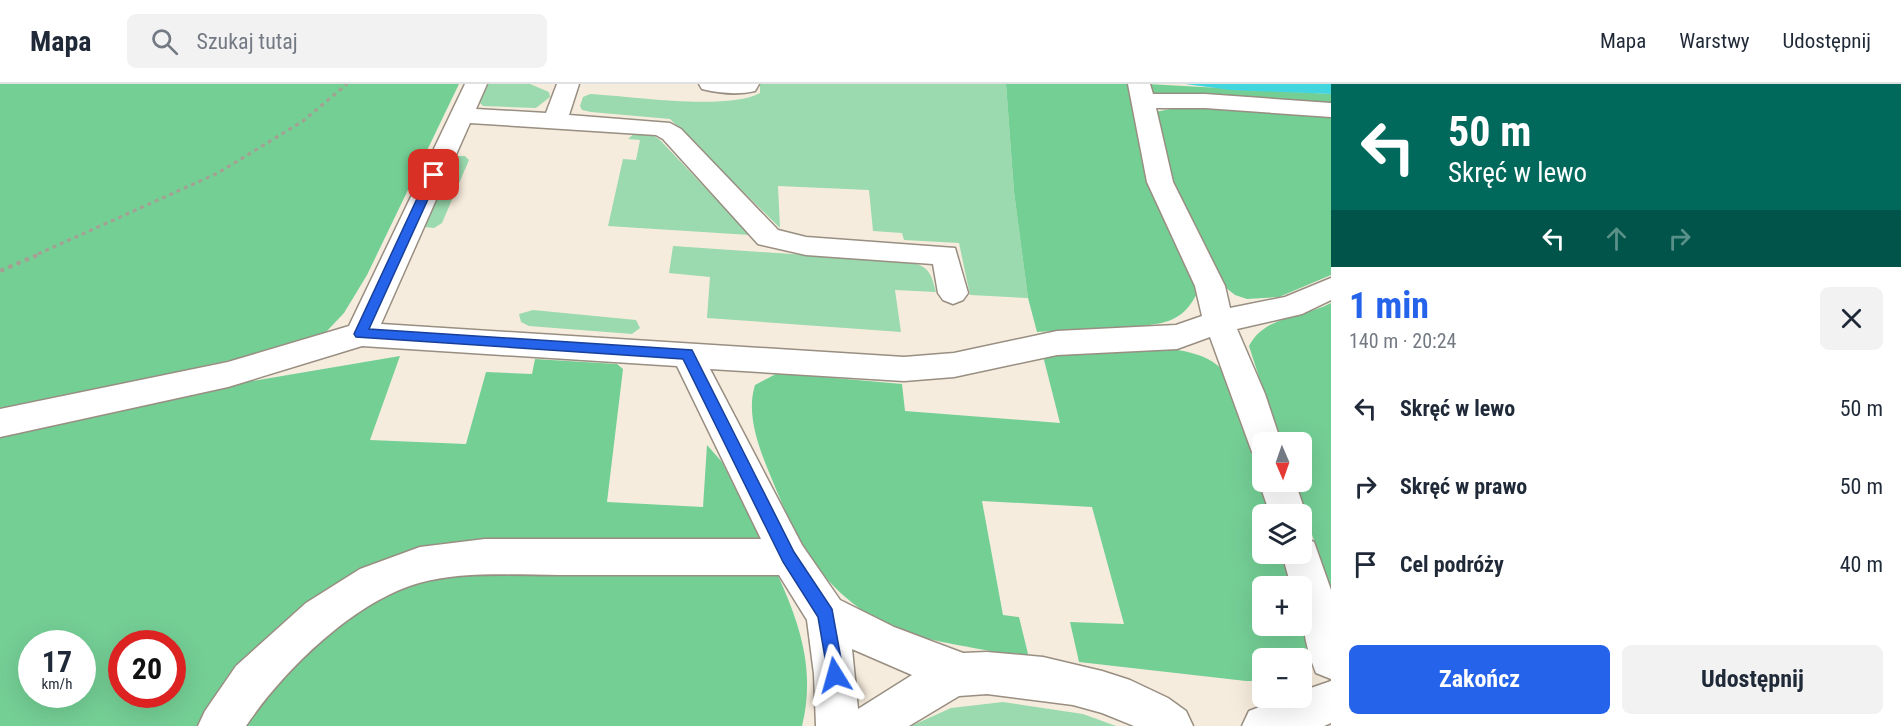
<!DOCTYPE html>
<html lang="pl">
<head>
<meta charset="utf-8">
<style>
  :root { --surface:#fff; --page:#f2f2f3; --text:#1f2937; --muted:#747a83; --line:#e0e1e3; --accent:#2563eb }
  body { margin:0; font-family:"Roboto Condensed",sans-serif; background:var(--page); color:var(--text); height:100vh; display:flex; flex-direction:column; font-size:22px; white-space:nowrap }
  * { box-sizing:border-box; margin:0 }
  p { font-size:20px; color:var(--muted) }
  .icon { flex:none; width:33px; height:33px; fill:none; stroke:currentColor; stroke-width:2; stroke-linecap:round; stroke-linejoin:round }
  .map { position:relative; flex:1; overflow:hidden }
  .sheet { display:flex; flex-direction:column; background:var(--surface); width:570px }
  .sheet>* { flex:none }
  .guide { background:#00695c; color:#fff; overflow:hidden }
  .needle { width:39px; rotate:178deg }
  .tools { position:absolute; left:1252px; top:348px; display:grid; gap:12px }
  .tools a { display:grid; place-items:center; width:60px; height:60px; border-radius:9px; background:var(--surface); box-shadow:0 6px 24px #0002; font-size:30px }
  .speed { position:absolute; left:18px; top:546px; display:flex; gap:12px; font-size:30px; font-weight:700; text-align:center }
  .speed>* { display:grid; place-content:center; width:78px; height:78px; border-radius:50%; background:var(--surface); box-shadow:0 6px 24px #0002; line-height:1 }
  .speed small { font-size:15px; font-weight:400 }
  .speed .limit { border:9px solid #d22; background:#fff; color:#111 }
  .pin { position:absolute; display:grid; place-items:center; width:51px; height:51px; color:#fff; margin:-26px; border-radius:12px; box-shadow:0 3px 9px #0006 }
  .me { position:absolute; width:66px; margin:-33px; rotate:352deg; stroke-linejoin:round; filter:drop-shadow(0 0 4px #0008) }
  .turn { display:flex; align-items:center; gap:21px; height:126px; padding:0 18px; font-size:27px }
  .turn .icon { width:78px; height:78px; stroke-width:2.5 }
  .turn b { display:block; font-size:42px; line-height:51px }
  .lanes { display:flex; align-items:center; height:57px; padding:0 18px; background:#0003; justify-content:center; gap:30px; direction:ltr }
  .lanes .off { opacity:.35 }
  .round { display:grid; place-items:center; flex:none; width:63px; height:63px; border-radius:9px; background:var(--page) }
  .summary { display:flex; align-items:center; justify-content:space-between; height:102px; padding:0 18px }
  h1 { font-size:36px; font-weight:700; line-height:45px; color:var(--accent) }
  .action { display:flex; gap:12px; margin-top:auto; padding:12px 18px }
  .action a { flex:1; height:69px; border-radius:9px; background:var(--accent); color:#fff; font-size:24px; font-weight:700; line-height:69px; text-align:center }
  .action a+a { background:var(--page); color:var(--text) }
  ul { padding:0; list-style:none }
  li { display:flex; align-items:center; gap:18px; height:78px; padding:0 18px }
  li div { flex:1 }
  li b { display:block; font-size:22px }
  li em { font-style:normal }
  header { display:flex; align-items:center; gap:36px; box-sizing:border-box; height:84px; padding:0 30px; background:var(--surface); border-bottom:2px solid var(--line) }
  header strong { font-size:28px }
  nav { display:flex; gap:33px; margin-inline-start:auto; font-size:21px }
  .search { width:420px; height:54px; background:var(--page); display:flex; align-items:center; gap:15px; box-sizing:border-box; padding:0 21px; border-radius:9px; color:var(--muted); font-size:22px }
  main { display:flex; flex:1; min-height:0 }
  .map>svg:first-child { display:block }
  .green { fill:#9adaae }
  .forest { fill:#74cf95; fill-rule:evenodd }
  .water { fill:#41d5e0 }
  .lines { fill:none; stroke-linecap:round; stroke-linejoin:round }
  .minor-casing { stroke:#988e81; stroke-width:3 }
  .path-far1 { stroke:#a69f93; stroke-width:3; stroke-dasharray:4 4; stroke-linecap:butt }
  .path { stroke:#a69f93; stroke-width:4; stroke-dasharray:4.5 4.5; stroke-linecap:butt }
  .minor { fill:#fff; fill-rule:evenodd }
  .route { fill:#2563eb; stroke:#184099; stroke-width:1.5 }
</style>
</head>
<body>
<header>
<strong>Mapa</strong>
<div class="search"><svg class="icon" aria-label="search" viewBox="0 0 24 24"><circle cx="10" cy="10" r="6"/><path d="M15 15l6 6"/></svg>Szukaj tutaj</div>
<nav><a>Mapa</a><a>Warstwy</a><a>Udostępnij</a></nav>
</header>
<main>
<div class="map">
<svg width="1331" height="642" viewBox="0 0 1331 642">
  <rect width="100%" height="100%" fill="#f6ecdd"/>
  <g class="green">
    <polygon points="485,0 530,0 549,8 550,13 536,24 483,22 478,17"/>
    <path d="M 760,0 L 1006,0 L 1014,108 L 1028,214 L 970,211 L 959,159 L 904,156 L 902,149 L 873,147 L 869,106 L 778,102 L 780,144 L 670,35 L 591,28 L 582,26 L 580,22 L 583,13 L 590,10 C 630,12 727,27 760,9 Z"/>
    <polygon points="635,49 651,50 659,55 750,151 608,142 623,75 636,76 640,56 628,55"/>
    <polygon points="458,72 465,72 469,76 442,139 434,144 424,143 453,74"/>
    <path d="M 673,162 L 909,178 C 929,182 931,189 936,208 L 895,206 L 901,248 L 707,234 L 710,193 L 669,189 Z"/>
    <polygon points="533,226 636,236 640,244 632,250 529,242 521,238 519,230"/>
    <polygon points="1003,618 1083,630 1116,642 911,642 951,624"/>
  </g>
  <g class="forest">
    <polygon points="0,0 459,0 367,191 344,229 327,247 297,261 120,301 0,324"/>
    <path d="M 1006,0 L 1130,0 L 1198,208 C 1191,220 1186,229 1173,235 C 1153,246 1064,246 1037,248 L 1028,214 L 1014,108 Z"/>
    <polygon points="1147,0 1331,10 1331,21 1222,11 1156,12 1149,8"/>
    <polygon points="1191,21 1331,32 1331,191 1279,213 1247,215 1235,211 1220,199 1172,105 1155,28"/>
    <path d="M 1331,219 L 1331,506 L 1294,398 L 1302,398 L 1302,358 L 1280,358 L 1249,262 C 1265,231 1303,234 1331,219 Z"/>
    <path d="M 1173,265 C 1189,268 1205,271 1217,281 C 1241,298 1263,369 1263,398 L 1266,398 L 1275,430 L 1263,430 L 1263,470 L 1285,470 L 1294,502 L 1263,502 L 1263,542 L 1302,542 L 1302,531 L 1308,553 L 1307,580 L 1302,585 L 1302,574 L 1263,574 L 1263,597 L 1246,597 L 1079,578 L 1070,538 L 1124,540 L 1092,423 L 982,417 L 1003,531 L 1019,533 L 1029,574 C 981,564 927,559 882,540 C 874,537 866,529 859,524 C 812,489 795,451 773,398 C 761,369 745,332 755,301 L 778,289 L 902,300 L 905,327 L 1060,339 L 1043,272 Z"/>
    <path d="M 400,272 L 370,356 L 466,360 L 486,288 L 532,290 L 535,275 L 617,280 L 623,285 L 607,418 L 703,423 L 707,361 L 722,378 L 767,467 L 431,468 L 209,642 L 0,642 L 0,346 L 104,322 ZM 32,560 L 82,560 L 82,610 L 32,610 ZM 122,560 L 172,560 L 172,610 L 122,610 Z"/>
    <path d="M 485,485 L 776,487 C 799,538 816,585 802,642 L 234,642 L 298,569 L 365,518 L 419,493 Z"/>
  </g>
  <polygon class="water" points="1185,0 1331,0 1331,10 1231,6"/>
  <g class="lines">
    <defs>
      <g id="minor">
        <path d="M 465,0 L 487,0 L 476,25 L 546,29 L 557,0 L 579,0 L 569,31 L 670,39 L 681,45 L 778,146 L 806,153 L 955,164 L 968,209 L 963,216 L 953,220 L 943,216 L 938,209 L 933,180 L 806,171 L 758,160 L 663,55 L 656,51 L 470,39 L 381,240 L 904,273 L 954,269 L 1057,247 L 1176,241 L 1202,232 L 1195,202 L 1147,98 L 1128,0 L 1150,0 L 1153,10 L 1205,10 L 1331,19 L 1331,33 L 1205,24 L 1156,24 L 1173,98 L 1225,202 L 1230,224 L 1285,213 L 1331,194 L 1331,216 L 1302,230 L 1237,245 L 1265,310 L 1281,358 L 1263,358 L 1263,372 L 1252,368 L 1210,253 L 1177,265 L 1057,271 L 954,293 L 904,297 L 710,285 L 802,461 L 840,516 L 894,543 L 963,569 L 987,568 L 1043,573 L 1102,587 L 1130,596 L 1168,614 L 1186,627 L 1193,642 L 1134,642 L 1102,629 L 1073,621 L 987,610 L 959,612 L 909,642 L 816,642 L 814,590 L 807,536 L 779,491 C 706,491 633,491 560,491 C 514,491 463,487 419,499 C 353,518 283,587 246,642 L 198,642 L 205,627 L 236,582 L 306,519 L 360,485 L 420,463 L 485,455 L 761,455 L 677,282 L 362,262 L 228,303 L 0,353 L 0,325 L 228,278 L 349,242 ZM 852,565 L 912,591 L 858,625 Z"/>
        <path d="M 699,0 L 759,0 L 755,7 C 739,11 718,9 702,5 Z"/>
        <polygon points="1263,390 1263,398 1295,398 1306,430 1302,439 1302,430 1270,430 1259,398"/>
        <path d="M 1302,453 L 1314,458 L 1331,506 L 1331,595 L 1316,589 C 1303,556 1302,537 1302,502 L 1291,502 L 1282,470 L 1302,470 Z"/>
        <polygon points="1331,597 1331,639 1324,642 1242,642 1249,627 1283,614 1302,614 1302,607"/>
      </g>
    </defs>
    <use href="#minor" class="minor-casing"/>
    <polyline class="path-far1" points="38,170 218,89 303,37 347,0"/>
    <polyline class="path" points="0,187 42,169"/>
    <use href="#minor" class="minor"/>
  </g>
  <polygon class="route" points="434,88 439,91 369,245 692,266 794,468 832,525 844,591 841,597 835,599 829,597 818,533 783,478 683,275 356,253 354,250 428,91"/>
</svg>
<div class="tools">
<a><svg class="needle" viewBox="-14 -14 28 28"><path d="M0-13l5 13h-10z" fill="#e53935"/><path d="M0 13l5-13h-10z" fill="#747a83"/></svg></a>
<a><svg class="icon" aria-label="layers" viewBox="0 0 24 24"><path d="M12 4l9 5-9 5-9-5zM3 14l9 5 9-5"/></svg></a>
<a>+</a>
<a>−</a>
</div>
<div class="speed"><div>17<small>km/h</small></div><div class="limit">20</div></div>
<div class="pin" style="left:434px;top:91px;background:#d93025"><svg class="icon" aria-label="arrive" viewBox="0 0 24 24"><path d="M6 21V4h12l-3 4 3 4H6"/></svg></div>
<svg class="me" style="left:835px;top:591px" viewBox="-20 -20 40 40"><path d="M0-17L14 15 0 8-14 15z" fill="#2563eb" stroke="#fff" stroke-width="4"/></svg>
</div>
<section class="sheet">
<div class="guide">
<div class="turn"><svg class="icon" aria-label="left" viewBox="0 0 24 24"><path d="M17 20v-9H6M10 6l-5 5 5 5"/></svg><div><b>50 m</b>Skręć w lewo</div></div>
<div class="lanes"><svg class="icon" aria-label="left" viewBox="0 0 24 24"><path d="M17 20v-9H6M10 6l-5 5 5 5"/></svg><svg class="icon off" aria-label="ahead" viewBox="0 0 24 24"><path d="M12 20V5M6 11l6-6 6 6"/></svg><svg class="icon off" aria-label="right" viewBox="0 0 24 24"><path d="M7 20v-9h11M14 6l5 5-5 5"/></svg></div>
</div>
<div class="summary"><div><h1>1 min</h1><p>140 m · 20:24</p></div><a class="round"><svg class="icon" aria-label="close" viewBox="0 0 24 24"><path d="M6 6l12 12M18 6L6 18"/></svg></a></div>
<ul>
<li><svg class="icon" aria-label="left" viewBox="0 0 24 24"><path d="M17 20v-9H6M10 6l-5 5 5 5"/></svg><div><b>Skręć w lewo</b></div><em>50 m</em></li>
<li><svg class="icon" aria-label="right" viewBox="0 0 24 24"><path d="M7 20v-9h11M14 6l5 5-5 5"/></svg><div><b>Skręć w prawo</b></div><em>50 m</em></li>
<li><svg class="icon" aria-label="arrive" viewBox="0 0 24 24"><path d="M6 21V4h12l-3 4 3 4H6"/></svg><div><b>Cel podróży</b></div><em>40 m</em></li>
</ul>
<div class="action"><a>Zakończ</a><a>Udostępnij</a></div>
</section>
</main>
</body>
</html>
